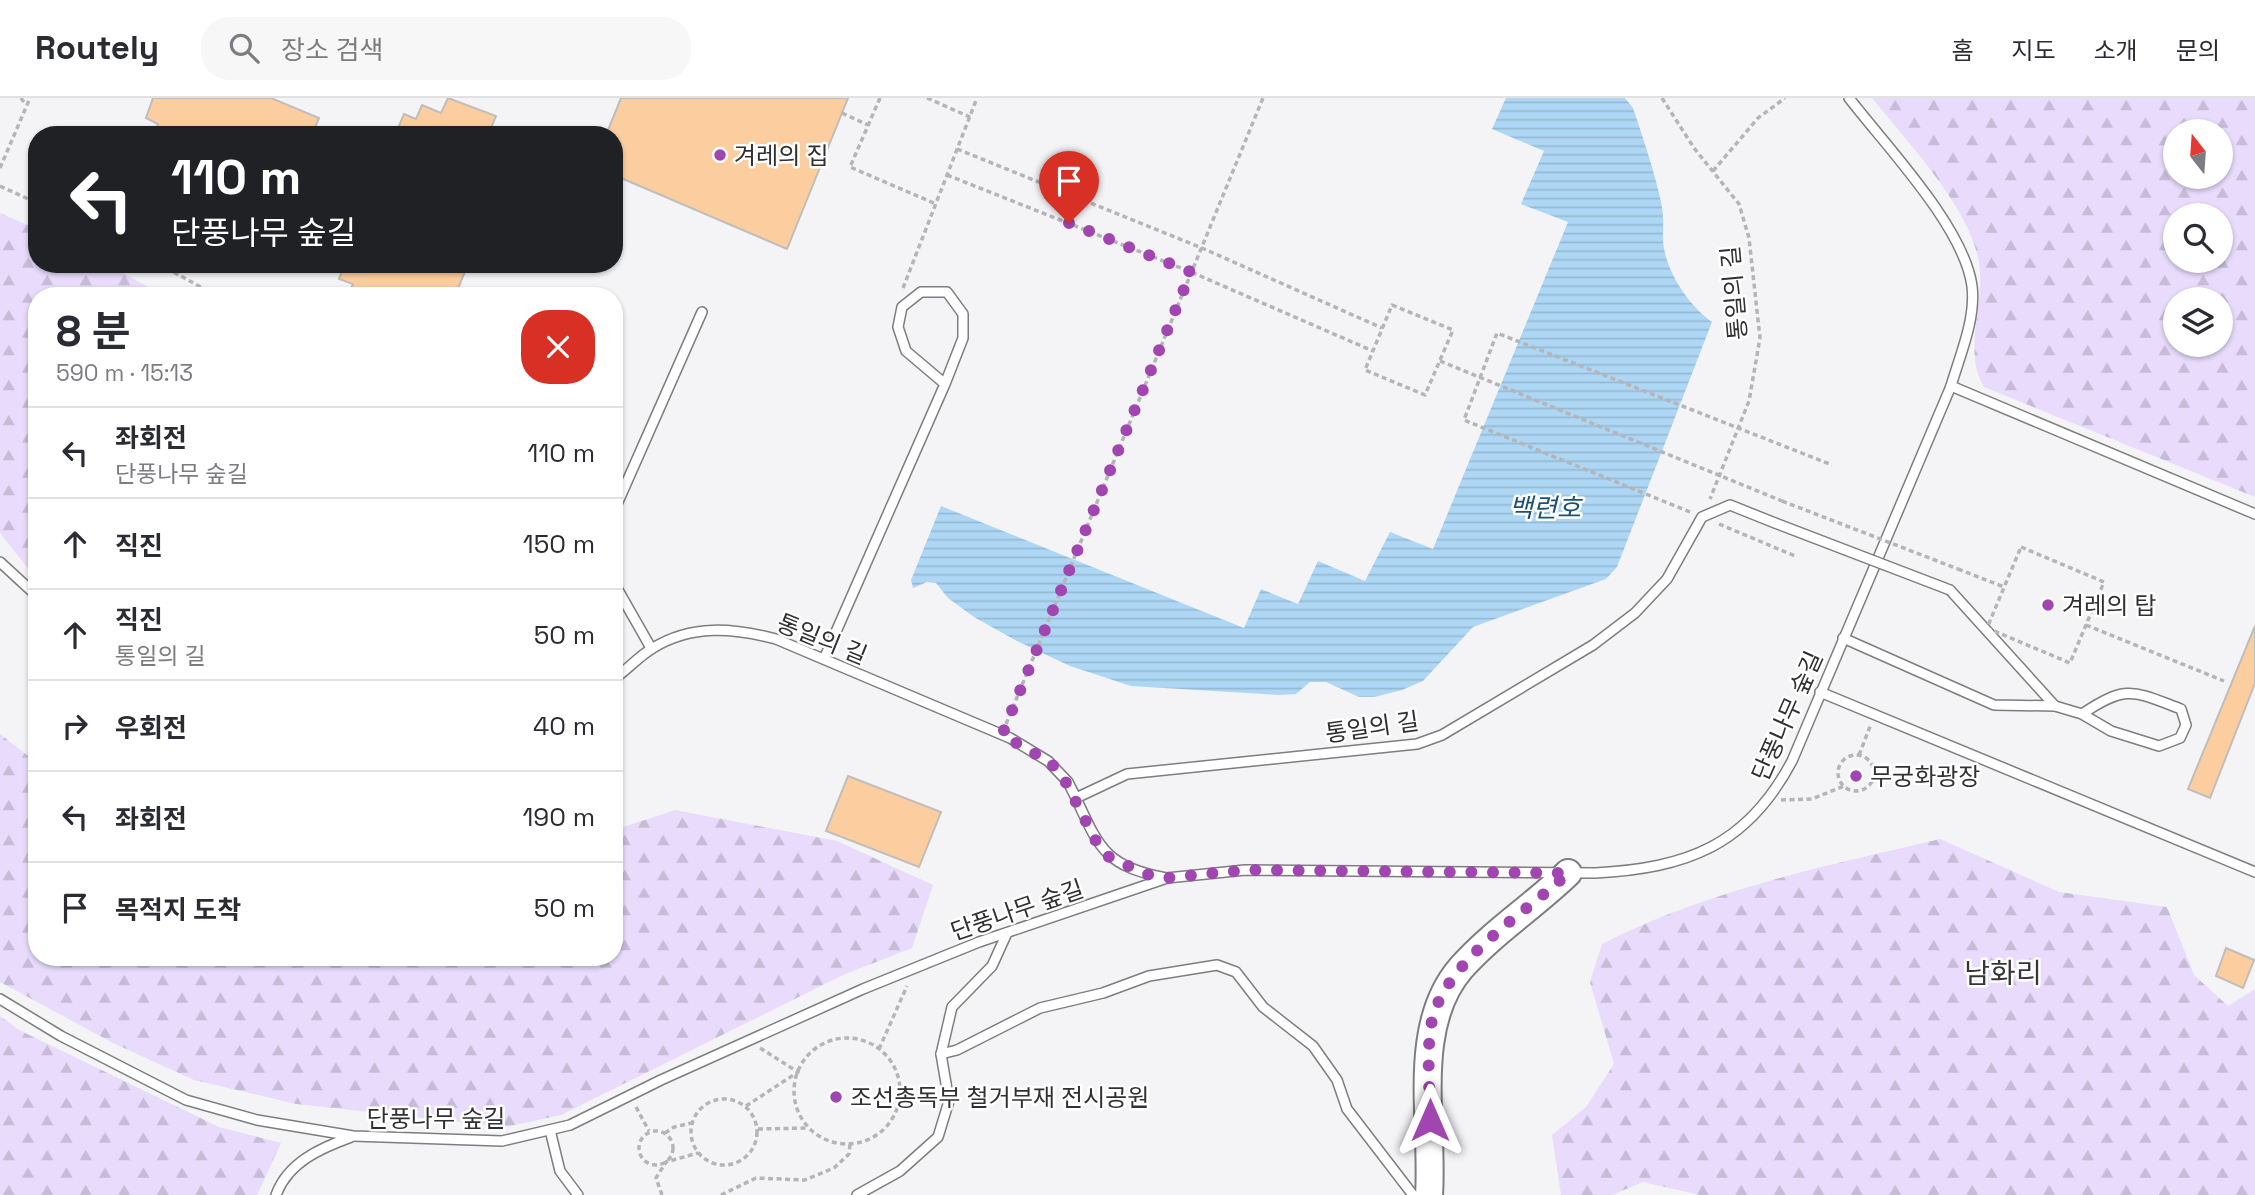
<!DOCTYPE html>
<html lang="ko">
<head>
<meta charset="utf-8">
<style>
  :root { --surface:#fff; --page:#f7f7f7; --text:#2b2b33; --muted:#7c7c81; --line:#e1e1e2 }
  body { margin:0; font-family:"Space Grotesk","Noto Sans KR",sans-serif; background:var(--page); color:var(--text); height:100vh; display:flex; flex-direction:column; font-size:26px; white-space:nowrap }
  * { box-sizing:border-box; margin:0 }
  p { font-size:23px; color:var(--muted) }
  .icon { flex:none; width:38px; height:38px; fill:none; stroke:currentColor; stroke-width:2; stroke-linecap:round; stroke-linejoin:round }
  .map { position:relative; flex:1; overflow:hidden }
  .panel { position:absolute; left:28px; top:189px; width:595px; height:679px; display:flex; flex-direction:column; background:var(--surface); border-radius:28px; box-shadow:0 2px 5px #0004 }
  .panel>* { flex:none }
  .top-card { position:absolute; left:28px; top:28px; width:595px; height:147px; border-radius:28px; box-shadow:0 2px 5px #0004; background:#202124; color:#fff; overflow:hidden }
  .needle { width:46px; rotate:343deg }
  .fabs { position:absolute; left:2163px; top:21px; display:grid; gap:14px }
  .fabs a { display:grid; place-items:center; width:70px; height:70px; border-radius:50%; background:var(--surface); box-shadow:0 2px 5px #0004; font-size:35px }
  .pin { position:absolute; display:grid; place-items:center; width:60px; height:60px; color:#fff; margin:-72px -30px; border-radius:50% 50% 50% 0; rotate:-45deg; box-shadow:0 0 7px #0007 }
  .pin .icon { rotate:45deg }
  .me { position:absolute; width:77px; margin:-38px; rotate:0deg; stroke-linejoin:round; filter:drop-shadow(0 0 5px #0008) }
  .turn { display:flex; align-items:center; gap:24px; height:147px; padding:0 28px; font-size:32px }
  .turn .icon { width:91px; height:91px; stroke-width:2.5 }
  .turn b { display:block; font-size:49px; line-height:60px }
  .round { display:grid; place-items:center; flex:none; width:74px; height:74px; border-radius:28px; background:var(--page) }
  .headline { display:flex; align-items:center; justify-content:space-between; height:119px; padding:0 28px }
  h1 { font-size:42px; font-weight:700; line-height:52px }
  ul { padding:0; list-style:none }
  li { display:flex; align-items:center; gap:21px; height:91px; padding:0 28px; border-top:2px solid var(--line) }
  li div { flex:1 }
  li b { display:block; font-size:26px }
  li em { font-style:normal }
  header { display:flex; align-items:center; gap:42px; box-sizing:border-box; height:98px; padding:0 35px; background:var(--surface); border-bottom:2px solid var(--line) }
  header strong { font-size:33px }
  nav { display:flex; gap:38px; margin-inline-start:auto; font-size:24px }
  .search { width:490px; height:63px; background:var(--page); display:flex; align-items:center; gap:18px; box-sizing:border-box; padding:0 24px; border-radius:28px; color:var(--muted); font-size:26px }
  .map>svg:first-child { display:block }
  .forest { fill:url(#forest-firs); fill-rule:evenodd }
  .water { fill:url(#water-rules) }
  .building { fill:#fcce9f; stroke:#c0bdbb; stroke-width:2 }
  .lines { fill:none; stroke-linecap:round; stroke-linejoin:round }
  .lane-casing { stroke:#7e7d7f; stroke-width:12 }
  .secondary-casing { stroke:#7e7d7f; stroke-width:30 }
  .path { stroke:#b5b4b7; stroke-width:3.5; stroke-dasharray:5 3.5; stroke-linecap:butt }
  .lane { stroke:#fff; stroke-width:9 }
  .secondary { stroke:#fff; stroke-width:26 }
  .lane-bridge-casing { stroke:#7e7d7f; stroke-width:12; stroke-linecap:butt }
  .path-bridge { stroke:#b5b4b7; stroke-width:3.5; stroke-dasharray:5 3.5; stroke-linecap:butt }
  .lane-bridge { stroke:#fff; stroke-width:9 }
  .route { stroke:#a146b0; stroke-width:12; stroke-dasharray:0 21.6 }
  .poi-dot { fill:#a146b0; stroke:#fff; stroke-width:2.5 }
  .labels { text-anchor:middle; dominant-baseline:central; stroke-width:5; stroke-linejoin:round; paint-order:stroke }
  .poi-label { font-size:24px; fill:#313132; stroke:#fff; text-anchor:start }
  .street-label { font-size:24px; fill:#313132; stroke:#fff }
  .water-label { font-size:26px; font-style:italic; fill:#1c5273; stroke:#fff }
  .quarter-label { font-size:28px; fill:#363537; stroke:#fff }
</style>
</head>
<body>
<header>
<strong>Routely</strong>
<div class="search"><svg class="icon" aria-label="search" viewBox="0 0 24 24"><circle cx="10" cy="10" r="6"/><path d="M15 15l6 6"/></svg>장소 검색</div>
<nav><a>홈</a><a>지도</a><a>소개</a><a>문의</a></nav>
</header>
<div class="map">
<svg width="2255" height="1097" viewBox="0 0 2255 1097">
  <defs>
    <pattern id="forest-firs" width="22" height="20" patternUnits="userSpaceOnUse" patternTransform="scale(1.75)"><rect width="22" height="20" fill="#e8dbfc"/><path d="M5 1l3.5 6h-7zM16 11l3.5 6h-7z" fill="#c7bcd8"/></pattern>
    <pattern id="water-rules" width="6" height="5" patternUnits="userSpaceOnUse" patternTransform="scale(1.75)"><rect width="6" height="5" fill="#aed7f5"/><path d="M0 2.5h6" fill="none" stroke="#96b9d2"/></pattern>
  </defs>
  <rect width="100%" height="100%" fill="#f4f3f6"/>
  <g class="forest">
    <path d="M 1872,0 L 2255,0 L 2255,399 L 1984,289 C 1961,251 1988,202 1978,159 C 1967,107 1906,42 1872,0 ZM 2175,33 L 2221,33 L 2221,79 L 2175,79 ZM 2221,117 L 2221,163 L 2175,163 L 2175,117 ZM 2175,201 L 2221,201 L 2221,247 L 2175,247 Z"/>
    <polygon points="0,115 37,131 37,166 107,166 164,198 37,198 37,477 30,473 0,435"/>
    <polygon points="0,636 37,665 37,859 614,859 614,732 675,712 837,743 933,787 912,850 843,877 561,1017 506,1029 296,1006 194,982 113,945 0,884"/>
    <path d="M 1940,741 L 2059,794 L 2167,809 L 2194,877 L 2228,908 L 2255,891 L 2255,1097 L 1700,1097 L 1643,1084 L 1612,1097 L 1561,1097 L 1552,1037 L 1586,1009 L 1614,966 L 1590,884 L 1602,846 C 1707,792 1826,768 1940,741 Z"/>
    <polygon points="0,918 19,932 219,1029 281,1045 257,1097 0,1097"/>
  </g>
  <path class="water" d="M 1506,0 L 1625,0 L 1633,10 C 1643,40 1654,72 1661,104 C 1664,117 1663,128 1663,141 C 1664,171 1688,207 1712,224 L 1617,469 L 1606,481 L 1473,529 L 1423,583 L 1402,592 L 1374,599 L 1359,599 L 1326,584 L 1310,584 L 1296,596 L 1279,597 L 1131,588 L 1070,568 L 1015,542 L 974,519 L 948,500 L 936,485 L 927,484 L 913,490 L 911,482 L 941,408 L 1244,530 L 1261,491 L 1298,506 L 1318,463 L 1365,483 L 1390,434 L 1433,451 L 1568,124 L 1521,106 L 1544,53 L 1492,31 Z"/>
  <g class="building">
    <polygon points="153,0 271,0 319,20 312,37 154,37 158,26 146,20"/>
    <polygon points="448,0 496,18 488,37 395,37 404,16 416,21 422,7 441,15"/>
    <polygon points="621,0 848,0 787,151 614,77 614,37 606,37"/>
    <polygon points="345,166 468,166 455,198 348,198 353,186 339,181"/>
    <polygon points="2255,528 2255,585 2210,700 2188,691"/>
    <polygon points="848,678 941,714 919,769 826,733"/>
    <polygon points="2226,850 2254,862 2243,890 2216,878"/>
  </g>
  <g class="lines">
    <defs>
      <g id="lane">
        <polyline points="1951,288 2255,416"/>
        <polyline points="614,413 702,214"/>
        <polyline points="0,464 37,498"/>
        <polyline points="614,485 651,550"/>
        <path d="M 1950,492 L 2055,608 L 2082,616 L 2111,633 L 2159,648 L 2180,640 L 2186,627 L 2181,611 C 2133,593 2127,586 2082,616"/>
        <polyline points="1843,540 1994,607 2055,608"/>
        <polyline points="824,561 945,286 963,240 963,216 947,194 921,194 902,209 898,229 906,253 945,286"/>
        <path d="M 614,581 C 627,572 639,558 653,550 C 692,526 733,530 776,541 L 1010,640 L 1048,663 L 1068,684 L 1076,700 L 1127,676 L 1417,646 L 1442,637 L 1593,547 L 1635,515 L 1667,481 L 1702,419 L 1730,407 L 1775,425"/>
        <polyline points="1820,594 2255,774"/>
        <path d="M 1076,700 C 1100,752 1106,768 1166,780"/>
        <path d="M 0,901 L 61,938 L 186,1002 L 257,1022 L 353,1038 L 502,1043 L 570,1027 L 661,982 L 863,891 L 979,844 L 1167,780 L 1245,772 L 1595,775 C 1687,770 1747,748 1792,663 L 1951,288 C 1960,257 1976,221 1972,188 C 1964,129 1886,48 1849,0"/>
        <polyline points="941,956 957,952 1040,910 1103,895 1149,878 1217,867 1236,874 1263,909 1313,948 1337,982 1347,1011 1413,1097"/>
        <polyline points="550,1032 560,1073 578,1097"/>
        <path d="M 276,1097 C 288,1064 321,1050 351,1039"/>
        <polyline points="857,1097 900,1073 938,1039 949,1003 941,956 952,909 992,868 1007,835"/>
      </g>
      <path id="secondary" d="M 1429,1097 C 1434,1024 1410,929 1461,870 C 1493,834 1534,808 1568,775"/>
    </defs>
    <use href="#lane" class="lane-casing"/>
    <use href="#secondary" class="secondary-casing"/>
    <g class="path">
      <polyline points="21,0 26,7"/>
      <polyline points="880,0 850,69 936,106"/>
      <polyline points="927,0 970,19"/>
      <polyline points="1662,0 1694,50 1739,106 1749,140 1760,240 1749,303 1710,401"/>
      <polyline points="842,15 868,27"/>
      <polyline points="957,51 1202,150 1382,230"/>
      <polyline points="0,70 30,0"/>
      <polyline points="1713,73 1758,20 1785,0"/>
      <polyline points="947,77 1191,174 1373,253"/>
      <polyline points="0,88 37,105"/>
      <polyline points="159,166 217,198"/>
      <polyline points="903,190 977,0"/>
      <polygon points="1392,207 1453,232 1425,297 1365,272"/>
      <polyline points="1440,263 1782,403"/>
      <polyline points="1690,414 1464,322 1497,235 1832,367"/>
      <polyline points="1719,426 1795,458"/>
      <polygon points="2021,449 2104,484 2070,565 1987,530"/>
      <polyline points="1958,471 2004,489"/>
      <polyline points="2086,527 2224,583"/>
      <polyline points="1006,626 1263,0"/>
      <circle cx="1856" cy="675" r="18"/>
      <polyline points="1859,657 1871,626"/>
      <polyline points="1781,702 1812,701 1844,688"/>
      <circle cx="847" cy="993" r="53"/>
      <polyline points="879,951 907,888"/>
      <circle cx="724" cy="1034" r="33"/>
      <polyline points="746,1008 798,974 760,950"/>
      <polyline points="636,1009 649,1033"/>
      <polyline points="758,1031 809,1030"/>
      <circle cx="656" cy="1050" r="17"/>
      <polyline points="665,1035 674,1029 692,1025"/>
      <polyline points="662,1097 656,1080 666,1064 698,1055"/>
      <polyline points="721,1097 756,1080 805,1082 834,1070 849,1056 850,1046"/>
    </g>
    <use href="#lane" class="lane"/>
    <use href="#secondary" class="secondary"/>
    <defs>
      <polyline id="lane-bridge" points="1775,425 1950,492"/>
    </defs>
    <use href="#lane-bridge" class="lane-bridge-casing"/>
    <polyline class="path-bridge" points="1782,403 1958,471"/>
    <use href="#lane-bridge" class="lane-bridge"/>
  </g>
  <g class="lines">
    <path class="route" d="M 1069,125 L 1191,174 L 1002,637 L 1048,663 L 1061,675 L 1096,743 L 1107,758 L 1145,776 L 1167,780 L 1245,772 L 1568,775 C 1523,818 1436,867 1430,935 C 1427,963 1430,993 1430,1022"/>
  </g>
  <g class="poi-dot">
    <circle cx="720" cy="57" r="7"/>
    <circle cx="2048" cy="507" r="7"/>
    <circle cx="1856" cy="678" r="7"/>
    <circle cx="836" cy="999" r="7"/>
  </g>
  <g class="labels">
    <g class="poi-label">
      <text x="734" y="57">겨레의 집</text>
      <text x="2062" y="507">겨레의 탑</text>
      <text x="1870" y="678">무궁화광장</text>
      <text x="850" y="999">조선총독부 철거부재 전시공원</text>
    </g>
    <g class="street-label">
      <text transform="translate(1734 195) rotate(-95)">통일의 길</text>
      <text transform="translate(822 541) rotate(22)">통일의 길</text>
      <text transform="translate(1787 618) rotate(-66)">단풍나무 숲길</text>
      <text transform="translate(1372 629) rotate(-8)">통일의 길</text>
      <text transform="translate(1017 812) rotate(-19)">단풍나무 숲길</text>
      <text x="436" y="1020">단풍나무 숲길</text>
    </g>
    <g class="water-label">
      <text x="1545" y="410">백련호</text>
    </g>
    <g class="quarter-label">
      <text x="2003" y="875">남화리</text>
    </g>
  </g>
</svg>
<div class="fabs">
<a><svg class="needle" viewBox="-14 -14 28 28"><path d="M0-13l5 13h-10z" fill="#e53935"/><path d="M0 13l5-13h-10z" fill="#7c7c81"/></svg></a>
<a><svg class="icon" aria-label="search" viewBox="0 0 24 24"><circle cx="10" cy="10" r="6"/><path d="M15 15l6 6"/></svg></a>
<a><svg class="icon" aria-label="layers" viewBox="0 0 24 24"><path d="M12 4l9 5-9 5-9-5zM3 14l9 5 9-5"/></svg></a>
</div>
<div class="pin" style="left:1069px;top:125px;background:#d93025"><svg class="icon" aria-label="arrive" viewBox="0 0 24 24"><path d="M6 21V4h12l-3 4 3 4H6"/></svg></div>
<svg class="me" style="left:1430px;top:1022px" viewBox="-20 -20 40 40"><path d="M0-17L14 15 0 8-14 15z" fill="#a146b0" stroke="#fff" stroke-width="4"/></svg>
<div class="top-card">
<div class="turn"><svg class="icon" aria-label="left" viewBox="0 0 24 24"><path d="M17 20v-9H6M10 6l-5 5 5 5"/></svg><div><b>110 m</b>단풍나무 숲길</div></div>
</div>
<section class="panel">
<div class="headline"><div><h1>8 분</h1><p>590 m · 15:13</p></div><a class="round" style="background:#d93025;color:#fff"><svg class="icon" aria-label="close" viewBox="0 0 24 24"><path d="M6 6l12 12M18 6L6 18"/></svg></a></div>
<ul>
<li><svg class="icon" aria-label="left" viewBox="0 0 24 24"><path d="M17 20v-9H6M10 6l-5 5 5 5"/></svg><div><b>좌회전</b><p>단풍나무 숲길</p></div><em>110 m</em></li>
<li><svg class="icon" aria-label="ahead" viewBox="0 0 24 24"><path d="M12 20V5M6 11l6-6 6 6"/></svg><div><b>직진</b></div><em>150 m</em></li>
<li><svg class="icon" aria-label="ahead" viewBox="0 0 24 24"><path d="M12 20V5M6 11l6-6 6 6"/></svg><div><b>직진</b><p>통일의 길</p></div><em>50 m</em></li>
<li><svg class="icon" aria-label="right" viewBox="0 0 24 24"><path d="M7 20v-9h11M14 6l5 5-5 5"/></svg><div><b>우회전</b></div><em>40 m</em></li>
<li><svg class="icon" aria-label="left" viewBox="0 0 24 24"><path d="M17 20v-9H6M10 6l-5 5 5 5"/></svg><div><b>좌회전</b></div><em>190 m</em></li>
<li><svg class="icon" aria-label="arrive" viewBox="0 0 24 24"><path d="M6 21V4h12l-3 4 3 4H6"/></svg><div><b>목적지 도착</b></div><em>50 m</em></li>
</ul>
</section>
</div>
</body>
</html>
